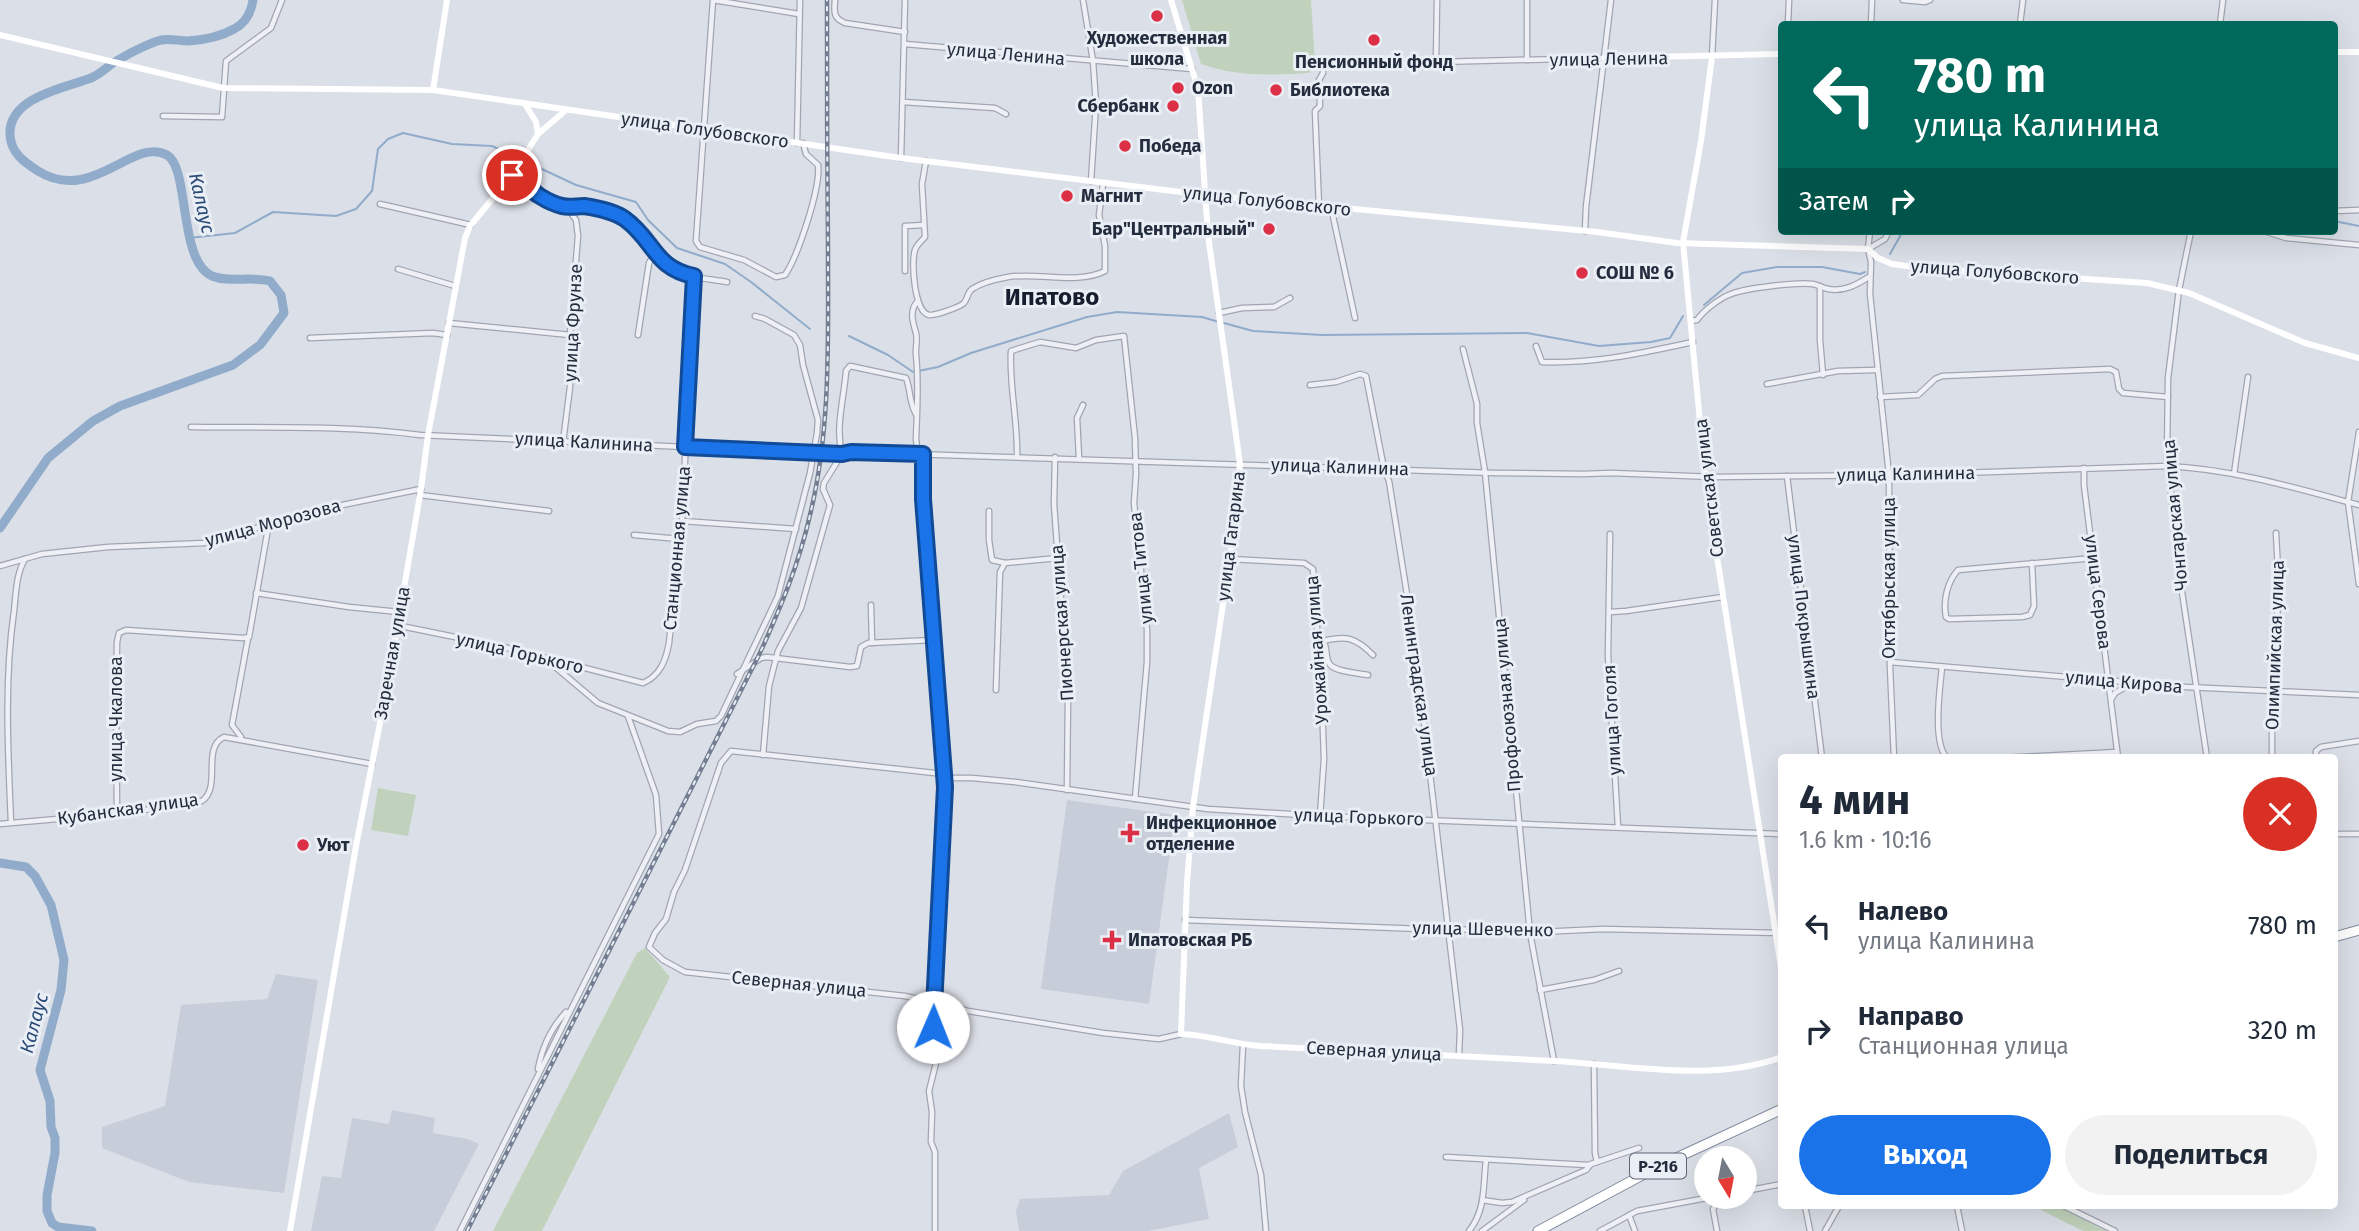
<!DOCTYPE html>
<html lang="ru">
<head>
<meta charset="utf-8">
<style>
  :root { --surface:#fff; --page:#f2f2f3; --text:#1f2937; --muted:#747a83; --accent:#1a73e8 }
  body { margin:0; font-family:"Fira Sans",sans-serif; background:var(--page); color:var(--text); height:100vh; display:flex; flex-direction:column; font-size:26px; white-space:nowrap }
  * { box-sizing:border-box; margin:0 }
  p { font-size:23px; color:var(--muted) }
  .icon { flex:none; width:38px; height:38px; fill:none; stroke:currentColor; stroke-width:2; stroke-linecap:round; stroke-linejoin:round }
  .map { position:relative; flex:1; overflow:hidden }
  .side { position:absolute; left:1778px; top:754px; width:560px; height:455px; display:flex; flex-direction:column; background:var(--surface); border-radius:7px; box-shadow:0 7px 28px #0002 }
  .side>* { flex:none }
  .hud { position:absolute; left:1778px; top:21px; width:560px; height:214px; border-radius:7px; box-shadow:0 7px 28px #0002; background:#00695c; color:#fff; overflow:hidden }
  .needle { width:46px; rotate:170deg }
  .buttons { position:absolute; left:1694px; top:1146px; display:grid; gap:14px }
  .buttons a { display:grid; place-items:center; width:63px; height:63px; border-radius:50%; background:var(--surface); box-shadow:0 7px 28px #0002; font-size:35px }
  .pin { position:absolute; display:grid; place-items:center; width:60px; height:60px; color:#fff; margin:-30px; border:4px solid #fff; border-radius:50%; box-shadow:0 2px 7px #0007 }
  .me { position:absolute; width:77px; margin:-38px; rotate:1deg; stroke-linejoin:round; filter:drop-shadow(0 0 5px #0008) }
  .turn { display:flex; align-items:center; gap:24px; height:147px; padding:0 21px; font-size:32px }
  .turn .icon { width:91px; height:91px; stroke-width:2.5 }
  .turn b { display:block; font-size:49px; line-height:60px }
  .then { display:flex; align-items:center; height:66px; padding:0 21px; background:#0003; gap:14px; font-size:26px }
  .round { display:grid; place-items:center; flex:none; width:74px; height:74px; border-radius:37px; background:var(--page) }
  .head { display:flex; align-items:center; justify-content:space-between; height:119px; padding:0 21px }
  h1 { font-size:42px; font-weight:700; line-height:52px }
  .button { display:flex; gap:14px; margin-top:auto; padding:14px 21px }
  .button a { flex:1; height:80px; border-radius:42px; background:var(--accent); color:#fff; font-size:28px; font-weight:700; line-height:80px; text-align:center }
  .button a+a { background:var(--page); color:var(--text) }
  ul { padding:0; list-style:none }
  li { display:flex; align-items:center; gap:21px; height:105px; padding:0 21px }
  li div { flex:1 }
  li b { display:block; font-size:26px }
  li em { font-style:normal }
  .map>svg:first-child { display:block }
  .built { fill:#c8ced9 }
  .green { fill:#c0d2bb }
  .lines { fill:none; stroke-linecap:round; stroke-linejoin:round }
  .stream { stroke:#91accb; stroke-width:2 }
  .river { stroke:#91accb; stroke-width:9 }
  .street-casing { stroke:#a0a6b1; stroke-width:7 }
  .highway-casing { stroke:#818c9f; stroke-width:11 }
  .street { stroke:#eef0f5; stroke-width:4.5 }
  .secondary { stroke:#fff; stroke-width:6 }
  .highway { stroke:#fff; stroke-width:9 }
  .rail-casing { stroke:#737e92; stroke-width:4.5 }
  .rail { stroke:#eaeef5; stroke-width:2; stroke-dasharray:5; stroke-linecap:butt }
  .route-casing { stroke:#114b97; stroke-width:18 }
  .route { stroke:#1a73e8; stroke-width:12 }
  .poi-dot { fill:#db3046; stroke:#eaeef5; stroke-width:2.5 }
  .labels { text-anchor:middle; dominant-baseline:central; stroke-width:6; stroke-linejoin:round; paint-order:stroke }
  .shield { fill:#eaeef5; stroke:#5f6775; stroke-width:2 }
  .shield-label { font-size:16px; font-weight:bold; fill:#232d3e }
  .poi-label { font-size:18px; font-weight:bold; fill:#232d3e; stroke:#eaeef5; text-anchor:start }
  .street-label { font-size:18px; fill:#232d3e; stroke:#eaeef5 }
  .water-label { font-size:19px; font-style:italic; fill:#2a4a76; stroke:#eaeef5 }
  .district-label { font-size:24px; font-weight:bold; fill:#161e2e; stroke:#eaeef5 }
</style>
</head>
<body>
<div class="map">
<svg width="2359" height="1231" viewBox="0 0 2359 1231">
  <rect width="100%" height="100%" fill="#dbdfe7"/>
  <g class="built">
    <polygon points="1067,800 1175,815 1149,1004 1041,989"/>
    <polygon points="276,974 318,980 284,1193 189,1182 102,1148 102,1127 165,1106 181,1005 267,999"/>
    <polygon points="392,1110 435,1118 433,1133 468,1139 479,1144 434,1231 311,1231 322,1176 341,1178 352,1118 389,1124"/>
    <polygon points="1229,1113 1238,1147 1199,1168 1209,1219 1148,1231 1019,1231 1016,1211 1020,1199 1109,1195 1123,1171"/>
  </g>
  <g class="green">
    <path d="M 1182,0 L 1311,0 L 1315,64 L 1309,73 C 1271,75 1237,77 1201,64 Z"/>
    <polygon points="378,788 416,795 408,836 371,830"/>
    <polygon points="645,948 670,977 542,1231 493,1231 637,953"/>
    <polygon points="2033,1206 2057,1206 2106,1231 2083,1231"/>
  </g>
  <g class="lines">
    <g class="stream">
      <polyline points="529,163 576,185 636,202 648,220 677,248 725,264 751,282 810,329"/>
      <polyline points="2334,221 2359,226"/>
      <polyline points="189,238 235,233 273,212 336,216 356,209 372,191 378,149 388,139 403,133 452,144 492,146 516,157"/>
      <polyline points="1890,254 1903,231"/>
      <polyline points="1704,305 1742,273 1777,267 1822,267 1860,274 1865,272"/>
      <polyline points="1224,323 1253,331 1322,335 1527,333 1599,346 1651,342 1670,338 1683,316"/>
      <polyline points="849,336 888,355 913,372 938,367 971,353 1087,317 1117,312 1202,317 1219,322"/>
    </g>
    <g class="river">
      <path d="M 0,528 L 48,458 L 93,421 L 120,406 L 233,365 L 260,345 L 284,313 L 281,295 L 270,281 C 251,276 229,283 212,276 C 178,261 190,168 167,155 C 133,136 92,205 38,171 C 24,162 11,153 10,135 C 8,97 65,88 91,78 C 99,75 106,68 113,63 C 128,54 144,45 161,40 C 170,38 179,41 188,41 C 203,40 220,37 234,29 C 246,23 251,13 253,0"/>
      <polyline points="0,863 26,867 35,876 51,905 64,960 61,990 40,1070 50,1101 51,1127 55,1138 55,1153 47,1195 47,1211 52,1223 58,1227 92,1231"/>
    </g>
    <defs>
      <g id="street">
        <path d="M 835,0 C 834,12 833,18 845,23 L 905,32"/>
        <polyline points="1083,0 1093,61 1096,104 1091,181"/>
        <polyline points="1437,0 1436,62 1605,58"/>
        <polyline points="1527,0 1527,60"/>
        <polyline points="1903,0 1925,2 1930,0"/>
        <path d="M 799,14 L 713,0 L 696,241 L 700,247 L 744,260 L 776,277 L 785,275 C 798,256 821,187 818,165 L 806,154 L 803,143"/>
        <polyline points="1788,24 1789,0"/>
        <polyline points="1871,24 1872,0"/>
        <polyline points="2020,24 2023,0"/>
        <polyline points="2220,24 2223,0"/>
        <polyline points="905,44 1192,69"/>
        <polyline points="1712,57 1715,0"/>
        <polyline points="903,102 995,108 1006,114"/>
        <polyline points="163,116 222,117 226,61 271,28 282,0"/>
        <polyline points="797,143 800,0"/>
        <polyline points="901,158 905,0"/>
        <path d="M 926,161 L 922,184 L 925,237 C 922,240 916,246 915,250 C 911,261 914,312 929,315 C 934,316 960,307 964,303 C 968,298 967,293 972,289 C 981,283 997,279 1008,277 C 1039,272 1077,285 1105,271 L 1105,246 L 1099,215 L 1103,184"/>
        <path d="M 512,175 C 528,187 542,201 562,206 C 570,208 577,206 584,207 C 596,208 610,211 621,217 C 640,227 647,245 661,261 C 676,278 705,278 727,282"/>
        <polyline points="380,204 471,225"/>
        <polyline points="1319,206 1315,111 1320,106 1319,80 1323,73 1323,65"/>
        <polyline points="1331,207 1355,318"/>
        <polyline points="2334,211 2359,210"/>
        <polyline points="1585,231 1586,207 1611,0"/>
        <polyline points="1870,231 1868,249 1871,262 1870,294 1889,475 1890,667 1894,758"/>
        <polyline points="2191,231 2179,290 2168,378 2167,457 2182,592 2207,758"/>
        <polyline points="2264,231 2286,238 2359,245"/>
        <polyline points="1868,249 1885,239 1889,231"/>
        <polyline points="398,269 455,286"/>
        <polyline points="905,271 905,226 924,225"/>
        <polyline points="1820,286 1820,340 1823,375"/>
        <path d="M 917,302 C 909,311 913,323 916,333 C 918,341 915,348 916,355 C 919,383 917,411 916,439 L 917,448 L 923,454 L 923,499 L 945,787 L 937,925 L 937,982 L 933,1004 L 933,1039 L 936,1063 L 929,1091 L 932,1112 L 931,1142 L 935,1152 L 935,1231"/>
        <polyline points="1219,313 1242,308 1274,307 1290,298"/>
        <path d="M 1692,321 L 1697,320 C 1704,310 1720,298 1731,294 C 1746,288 1797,282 1813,284 C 1818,285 1823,288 1828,289 C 1844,292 1856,285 1869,277"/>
        <polyline points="449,323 570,335"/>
        <polyline points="638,335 649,263 655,253"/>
        <polyline points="310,338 433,333 447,335"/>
        <path d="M 1536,346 L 1542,362 C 1594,364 1642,353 1693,342"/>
        <polyline points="1463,349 1477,404 1477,423 1485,472 1530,933 1554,1061"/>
        <polyline points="1767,384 1838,371 1876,370"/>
        <polyline points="1310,385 1336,382 1360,374 1366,376 1384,469 1389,481 1415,645 1460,1030 1459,1055"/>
        <polyline points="1880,397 1918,395 1935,379 1942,376 2110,369 2116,372 2119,389 2123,393 2168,397"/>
        <path d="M 191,427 C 267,428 345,425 420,435 L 842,454 L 851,452 L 1495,473 L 1583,474 L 1611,473 L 1714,477 L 1902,475 L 2167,466 C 2232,469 2296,488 2359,505"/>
        <polyline points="2359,432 2348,502 2359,584"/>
        <polyline points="563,442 570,387 570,335 578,236 576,220 567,208"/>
        <path d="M 1017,456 C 1018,421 1009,387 1011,351 L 1040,342 L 1076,348 L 1096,340 L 1124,336 L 1135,438 L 1136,474 L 1134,503 L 1147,630 L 1147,662 L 1135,799"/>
        <polyline points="1055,457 1054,504 1068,695 1067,790"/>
        <polyline points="1079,458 1077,418 1083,405"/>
        <polyline points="2084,468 2084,485 2118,758"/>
        <polyline points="2234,474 2248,377"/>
        <polyline points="1787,476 1822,758"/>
        <polyline points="420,495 549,511"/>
        <polyline points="989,511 989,540 992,560 1005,563"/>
        <polyline points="682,521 796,529"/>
        <polyline points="1610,534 1608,655 1618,827"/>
        <polyline points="634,535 680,539"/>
        <polyline points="1230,559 1304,563 1313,569 1322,702 1324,759 1320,816"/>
        <path d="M 2032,563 L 2034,606 L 2030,615 L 2022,617 L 1949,619 L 1946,617 C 1943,601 1947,582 1958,570 L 2094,558"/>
        <polyline points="0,566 42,554 108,547 205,543 318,510 421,489"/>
        <polyline points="256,593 349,607 399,612"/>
        <polyline points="871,605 872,643"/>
        <polyline points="1610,612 1626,611 1723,597"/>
        <path d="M 396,625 L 504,647 L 643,683 C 660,676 666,660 669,643 L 682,521 L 694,277"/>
        <path d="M 1323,641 C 1328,648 1325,656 1329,663 C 1333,672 1358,673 1368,675"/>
        <path d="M 1323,641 C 1347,635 1356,638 1373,655"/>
        <polyline points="547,660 598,703 668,731 680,732 697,724 716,721 721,716 778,596 810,473 817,433 818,420 803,365 800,345 794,335 765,319 755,316"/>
        <polyline points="1890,662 2186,687 2359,695"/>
        <path d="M 1942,667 C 1940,688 1932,743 1947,758"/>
        <polyline points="737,674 761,658 767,657 850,667 857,666 861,647 868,643 933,640"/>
        <polyline points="996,690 1000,572 1005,563 1058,558"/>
        <polyline points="2112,698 2115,693 2129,685"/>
        <polyline points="241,737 232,725 248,638"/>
        <path d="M 763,755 L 769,686 L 778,651 L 801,608 L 830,505 L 823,489 L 824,483 L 842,454 C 835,427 844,399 846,371 L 850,366 L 906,378 C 911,391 909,403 916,414"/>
        <polyline points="2002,758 2117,752"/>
        <polyline points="2272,758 2272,690 2279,589 2276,533"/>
        <polyline points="2316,758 2316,751 2321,747 2359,741"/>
        <polyline points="117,814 116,700 117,642 119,633 126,630 243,638 249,637 269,523"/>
        <path d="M 11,822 C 8,752 4,681 14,611 C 16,594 16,574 25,559"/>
        <path d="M 0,824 L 126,813 L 202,801 C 222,787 201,748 224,737 L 372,764"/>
        <polyline points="2334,834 2359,834"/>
        <polyline points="1185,920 1448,930 1487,929 1520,933 1603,929 1782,933"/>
        <polyline points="1540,990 1594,980 1619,971"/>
        <polyline points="1181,1034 1159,1039 1103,1033 968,1011 905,996 685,972 663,960 649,947 655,933 666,919 674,892 685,870 721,763 731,751 944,774 953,778 972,778 1015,782 1208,809 1320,816 1782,834"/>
        <polyline points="1243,1045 1241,1086 1245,1112 1261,1175 1266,1231"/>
        <polyline points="1594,1064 1595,1153 1597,1162"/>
        <path d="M 538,1069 C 542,1048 551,1028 566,1012"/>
        <polyline points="1446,1157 1588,1165 1639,1148"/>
        <polyline points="1745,1191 1782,1184"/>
        <polyline points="1482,1200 1502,1203 1512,1202 1586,1170 1590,1165"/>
        <polyline points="1805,1206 1810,1231"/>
        <polyline points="1957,1206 1962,1231"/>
        <polyline points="2064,1206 2115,1231"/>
        <polyline points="1629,1215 1635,1231"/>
        <polyline points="460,1231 659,834 656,795 628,716"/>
        <path d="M 1469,1231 C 1486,1210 1483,1185 1486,1160"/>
        <polyline points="1482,1231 1524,1200"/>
        <polyline points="1600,1231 1637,1211 1712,1197"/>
        <polyline points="1717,1231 1713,1209 1721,1197"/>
        <polyline points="1825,1231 1839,1206"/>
      </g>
      <g id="highway">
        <polyline points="2334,937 2359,930"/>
        <polyline points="1538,1231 1661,1165 1782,1109"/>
      </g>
    </defs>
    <use href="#street" class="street-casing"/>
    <use href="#highway" class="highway-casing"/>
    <use href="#street" class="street"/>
    <g class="secondary">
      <path d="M 1171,0 L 1198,89 L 1208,235 L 1240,464 L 1232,543 L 1193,807 L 1187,883 L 1181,1034 C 1208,1035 1233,1044 1260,1046 C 1358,1051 1456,1056 1554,1061 C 1627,1065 1711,1083 1782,1057"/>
      <polyline points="0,35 223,88 433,90 901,158 1206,195 1597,232 1677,243 1868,249 1878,258 1892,264 1930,269 2147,283 2189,293 2305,343 2359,358"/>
      <polyline points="2334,52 2359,52"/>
      <polyline points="1712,57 1701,141 1683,242 1706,486 1782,974"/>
      <polyline points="1605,58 1782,54"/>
      <polyline points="433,90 447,0"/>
      <polyline points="525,104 536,122 538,134"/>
      <polyline points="290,1231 356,846 387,687 421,489 428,435 465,238 470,226 512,175 538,134 566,110"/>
    </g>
    <use href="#highway" class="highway"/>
    <defs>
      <path id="rail" d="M 467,1231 L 759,655 C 780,609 799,564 810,515 C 831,429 828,338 828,250 C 827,167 827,83 827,0"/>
    </defs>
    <use href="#rail" class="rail-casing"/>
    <use href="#rail" class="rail"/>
  </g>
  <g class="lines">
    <defs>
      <path id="route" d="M 512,175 C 528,187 542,201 562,206 C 569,208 577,206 584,206 C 597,208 614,211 625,219 C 655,241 654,268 694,276 L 685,447 L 842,454 L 851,452 L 923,454 L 923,499 L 945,787 L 933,1027"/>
    </defs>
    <use href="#route" class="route-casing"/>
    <use href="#route" class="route"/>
  </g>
  <g class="poi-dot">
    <circle cx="1157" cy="16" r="7"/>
    <circle cx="1374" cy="40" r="7"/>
    <circle cx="1178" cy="88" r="7"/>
    <circle cx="1276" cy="90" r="7"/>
    <circle cx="1173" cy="106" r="7"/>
    <circle cx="1125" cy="146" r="7"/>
    <circle cx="1067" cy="196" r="7"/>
    <circle cx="1269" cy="229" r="7"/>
    <circle cx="1582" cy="273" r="7"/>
    <path d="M1126.5 822.5h7v7h7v7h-7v7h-7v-7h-7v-7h7z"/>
    <circle cx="303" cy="845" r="7"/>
    <path d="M1108.5 929.5h7v7h7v7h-7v7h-7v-7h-7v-7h7z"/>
  </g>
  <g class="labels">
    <rect class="shield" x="1630" y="1153.5" width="56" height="25" rx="5"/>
    <g class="shield-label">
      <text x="1658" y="1166">Р-216</text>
    </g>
    <g class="poi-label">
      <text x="1157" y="38" text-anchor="middle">Художественная<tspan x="1157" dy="21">школа</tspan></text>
      <text x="1374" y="62" text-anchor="middle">Пенсионный фонд</text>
      <text x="1192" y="88">Ozon</text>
      <text x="1290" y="90">Библиотека</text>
      <text x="1159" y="106" text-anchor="end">Сбербанк</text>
      <text x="1139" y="146">Победа</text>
      <text x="1081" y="196">Магнит</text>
      <text x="1255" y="229" text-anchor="end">Бар"Центральный"</text>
      <text x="1596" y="273">СОШ № 6</text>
      <text x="1146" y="823">Инфекционное<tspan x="1146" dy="21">отделение</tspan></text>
      <text x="317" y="845">Уют</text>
      <text x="1128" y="940">Ипатовская РБ</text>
    </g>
    <g class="street-label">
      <text transform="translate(1006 54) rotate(5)">улица Ленина</text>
      <text transform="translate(1609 59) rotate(-1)">улица Ленина</text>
      <text transform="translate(705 130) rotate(8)">улица Голубовского</text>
      <text transform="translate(1267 201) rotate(6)">улица Голубовского</text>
      <text transform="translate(1995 272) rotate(4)">улица Голубовского</text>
      <text transform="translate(573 323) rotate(-87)">улица Фрунзе</text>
      <text transform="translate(584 442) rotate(3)">улица Калинина</text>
      <text transform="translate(1340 467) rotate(2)">улица Калинина</text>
      <text transform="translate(1906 474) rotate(-1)">улица Калинина</text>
      <text transform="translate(1709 488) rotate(-97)">Советская улица</text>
      <text transform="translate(2175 515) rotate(-95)">Чонгарская улица</text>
      <text transform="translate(273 523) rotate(-15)">улица Морозова</text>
      <text transform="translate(1231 536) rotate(-83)">улица Гагарина</text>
      <text transform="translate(677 548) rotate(-85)">Станционная улица</text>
      <text transform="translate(1141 568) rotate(-96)">улица Титова</text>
      <text transform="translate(1889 578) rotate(-90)">Октябрьская улица</text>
      <text transform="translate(2098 592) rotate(83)">улица Серова</text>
      <text transform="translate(1804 617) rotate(83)">улица Покрышкина</text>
      <text transform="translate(1062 623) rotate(-94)">Пионерская улица</text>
      <text transform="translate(2275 645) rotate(-88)">Олимпийская улица</text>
      <text transform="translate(1317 650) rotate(-94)">Урожайная улица</text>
      <text transform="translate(392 653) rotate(-80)">Заречная улица</text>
      <text transform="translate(520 653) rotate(13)">улица Горького</text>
      <text transform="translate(2124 682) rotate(5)">улица Кирова</text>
      <text transform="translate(1419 685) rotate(82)">Ленинградская улица</text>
      <text transform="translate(1507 705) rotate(-95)">Профсоюзная улица</text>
      <text transform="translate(116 719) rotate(-90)">улица Чкалова</text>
      <text transform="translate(1612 720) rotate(-93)">улица Гоголя</text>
      <text transform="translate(128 809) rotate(-8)">Кубанская улица</text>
      <text transform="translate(1359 817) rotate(2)">улица Горького</text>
      <text transform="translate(1483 929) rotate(1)">улица Шевченко</text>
      <text transform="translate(799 984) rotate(6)">Северная улица</text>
      <text transform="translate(1374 1051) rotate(3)">Северная улица</text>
    </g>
    <g class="water-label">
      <text transform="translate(202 203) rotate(77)">Калаус</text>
      <text transform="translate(34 1023) rotate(-75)">Калаус</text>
    </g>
    <g class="district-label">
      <text x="1052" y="297">Ипатово</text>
    </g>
  </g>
</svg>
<div class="buttons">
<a><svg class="needle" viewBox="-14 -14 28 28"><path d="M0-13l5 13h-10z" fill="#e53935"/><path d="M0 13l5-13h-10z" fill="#747a83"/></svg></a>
</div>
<div class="pin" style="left:512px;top:175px;background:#d93025"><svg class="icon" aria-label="arrive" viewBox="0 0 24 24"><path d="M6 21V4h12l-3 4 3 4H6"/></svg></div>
<svg class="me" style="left:933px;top:1027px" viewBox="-20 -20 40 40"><circle r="19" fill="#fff"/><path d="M0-13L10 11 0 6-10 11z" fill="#1a73e8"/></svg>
<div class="hud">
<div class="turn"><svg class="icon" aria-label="left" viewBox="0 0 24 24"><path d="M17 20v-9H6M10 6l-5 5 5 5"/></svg><div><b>780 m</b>улица Калинина</div></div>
<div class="then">Затем<svg class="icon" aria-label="right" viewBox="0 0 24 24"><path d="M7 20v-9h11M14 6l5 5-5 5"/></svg></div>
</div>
<section class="side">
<div class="head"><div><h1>4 мин</h1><p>1.6 km · 10:16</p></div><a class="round" style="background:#d93025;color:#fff"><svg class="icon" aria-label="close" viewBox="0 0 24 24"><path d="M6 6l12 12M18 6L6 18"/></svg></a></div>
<ul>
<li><svg class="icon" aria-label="left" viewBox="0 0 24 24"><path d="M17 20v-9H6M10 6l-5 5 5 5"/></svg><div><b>Налево</b><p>улица Калинина</p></div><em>780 m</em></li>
<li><svg class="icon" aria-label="right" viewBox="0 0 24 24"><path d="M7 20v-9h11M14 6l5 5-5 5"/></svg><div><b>Направо</b><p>Станционная улица</p></div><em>320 m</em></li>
</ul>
<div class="button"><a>Выход</a><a>Поделиться</a></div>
</section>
</div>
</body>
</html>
